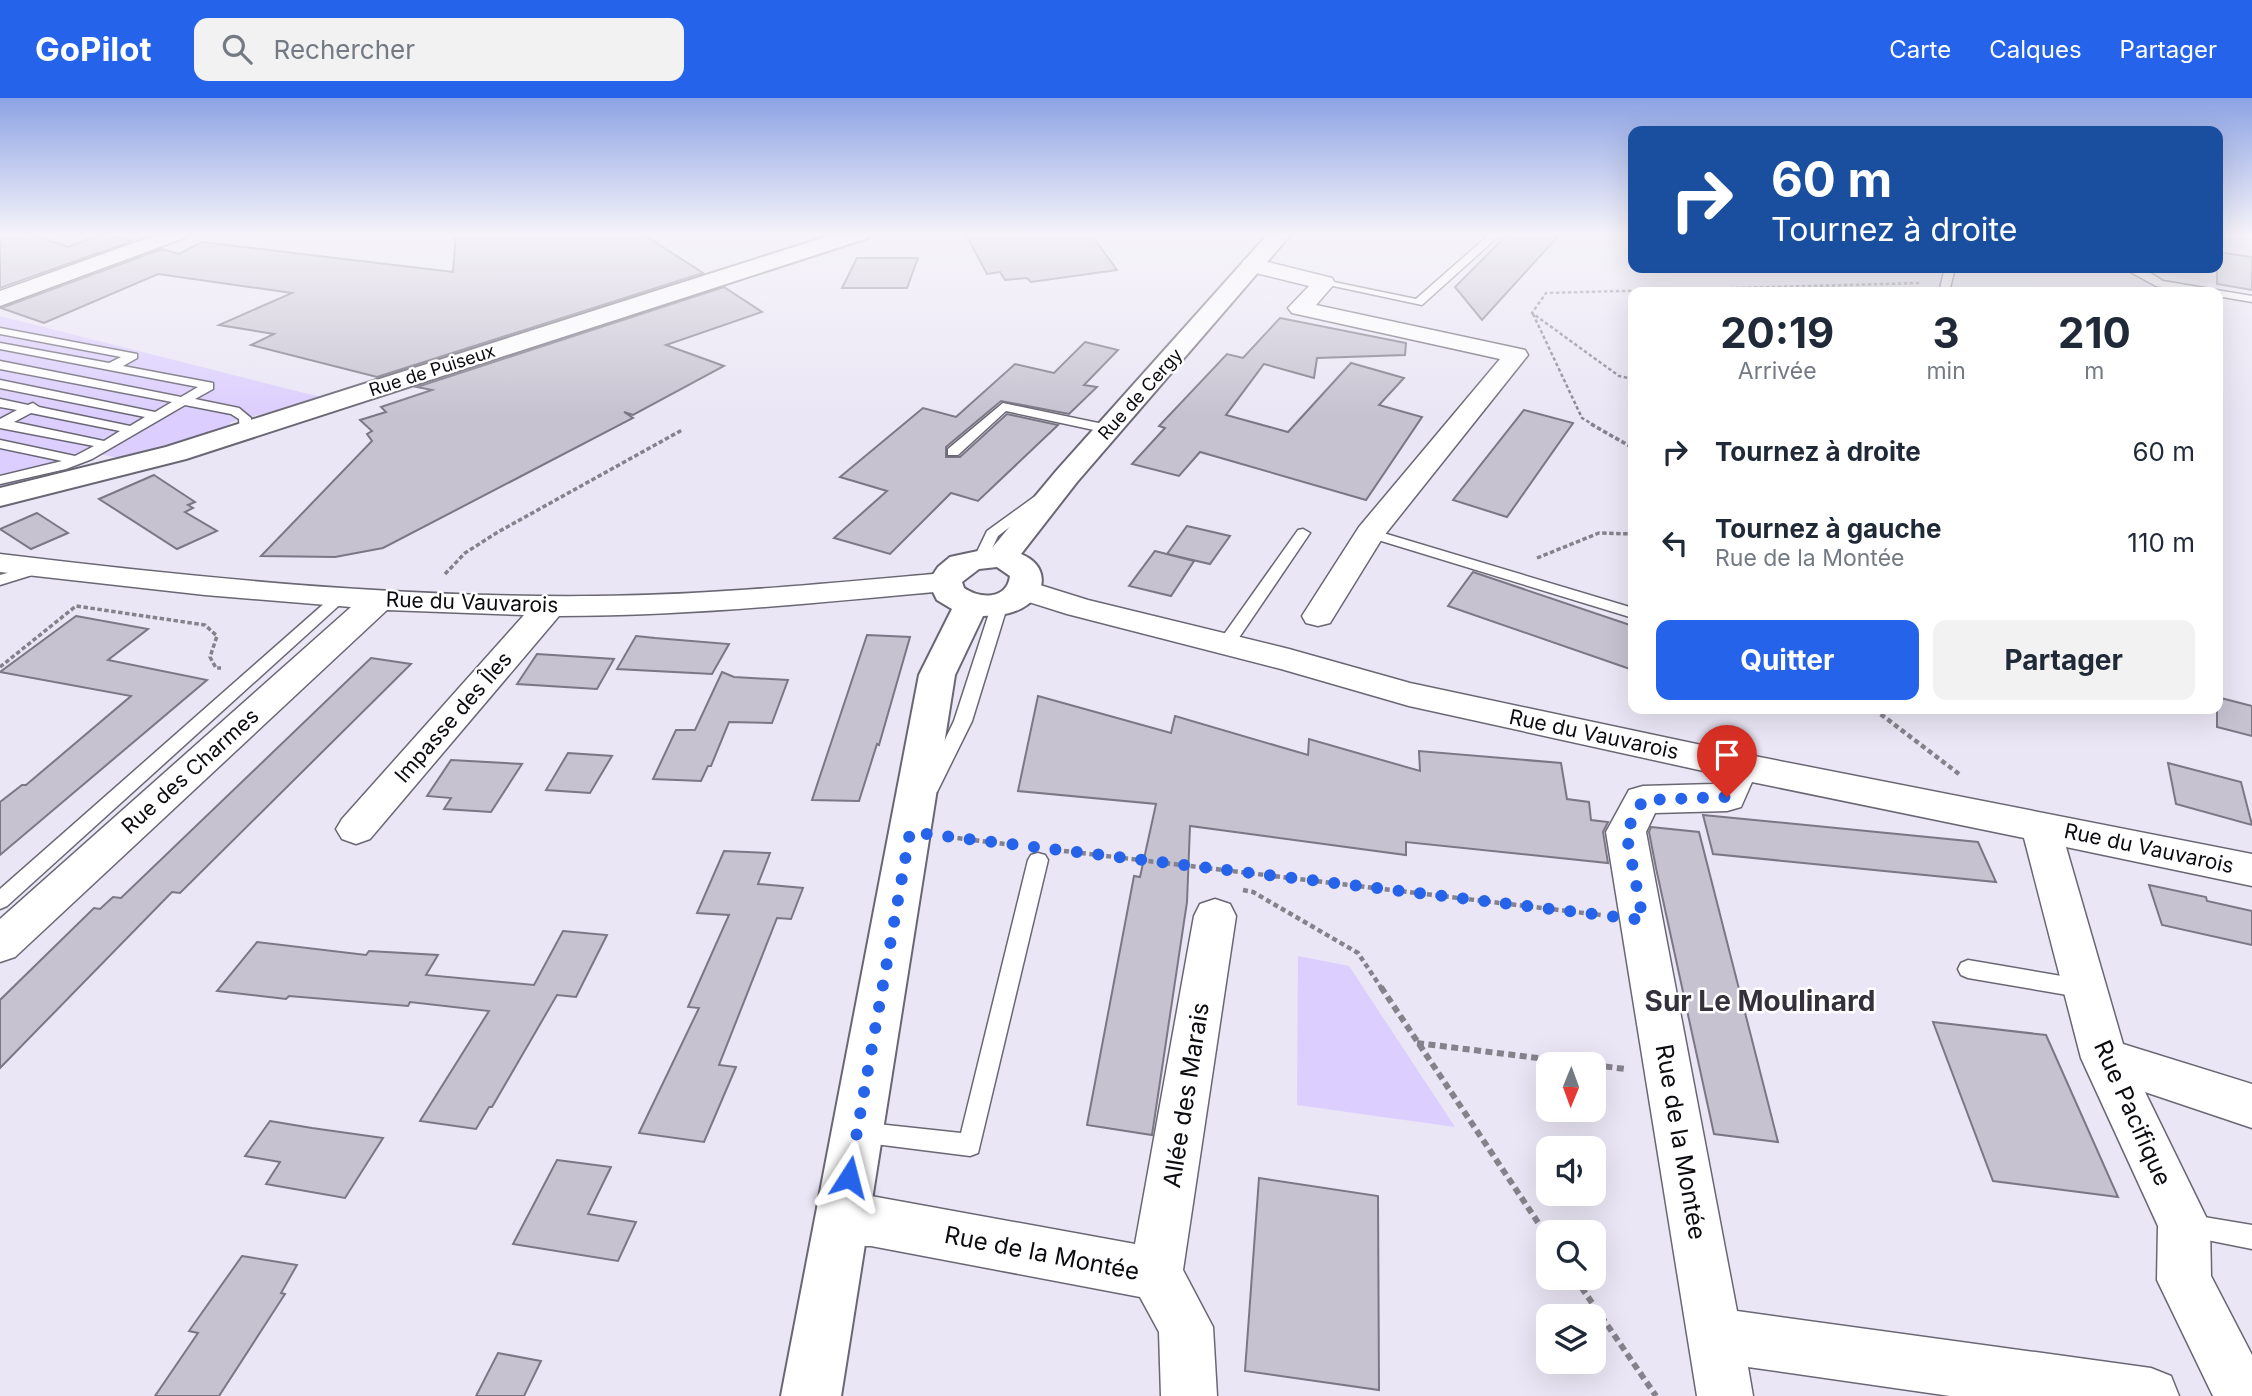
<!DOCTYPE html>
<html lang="fr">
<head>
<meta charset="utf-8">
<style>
  :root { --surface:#fff; --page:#f2f2f3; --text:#1f2937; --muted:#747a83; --accent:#2563eb }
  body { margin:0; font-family:Inter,sans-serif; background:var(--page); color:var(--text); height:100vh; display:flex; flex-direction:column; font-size:26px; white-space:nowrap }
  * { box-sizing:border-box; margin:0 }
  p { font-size:23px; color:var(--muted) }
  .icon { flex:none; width:38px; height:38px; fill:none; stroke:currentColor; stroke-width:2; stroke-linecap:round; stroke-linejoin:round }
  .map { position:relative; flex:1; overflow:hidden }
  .drawer { position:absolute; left:1628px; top:189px; width:595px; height:427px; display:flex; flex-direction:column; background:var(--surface); border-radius:14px; box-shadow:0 7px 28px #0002 }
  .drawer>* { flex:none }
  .banner { position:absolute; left:1628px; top:28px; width:595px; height:147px; border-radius:14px; box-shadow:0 7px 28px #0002; background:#1a4fa0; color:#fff; overflow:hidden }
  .needle { width:46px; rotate:181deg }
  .fabs { position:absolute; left:1536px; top:954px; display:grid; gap:14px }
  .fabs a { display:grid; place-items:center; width:70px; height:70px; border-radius:14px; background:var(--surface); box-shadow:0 7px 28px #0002; font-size:35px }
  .pin { position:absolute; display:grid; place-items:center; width:60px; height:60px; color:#fff; margin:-72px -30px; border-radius:50% 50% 50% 0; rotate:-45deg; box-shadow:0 0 7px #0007 }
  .pin .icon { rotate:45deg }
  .me { position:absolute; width:77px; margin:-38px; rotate:9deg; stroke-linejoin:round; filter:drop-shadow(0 0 5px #0008) }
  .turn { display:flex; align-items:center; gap:24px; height:147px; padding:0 28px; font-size:32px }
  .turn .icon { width:91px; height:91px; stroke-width:2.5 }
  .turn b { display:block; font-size:49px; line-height:60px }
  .eta { display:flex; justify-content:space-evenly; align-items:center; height:119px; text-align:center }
  .eta b { font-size:42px; font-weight:700; line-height:49px }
  .action { display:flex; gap:14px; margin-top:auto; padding:14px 28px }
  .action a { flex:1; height:80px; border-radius:14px; background:var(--accent); color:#fff; font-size:28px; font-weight:700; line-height:80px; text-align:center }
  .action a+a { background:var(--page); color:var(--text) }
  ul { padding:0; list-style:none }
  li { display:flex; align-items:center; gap:21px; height:91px; padding:0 28px }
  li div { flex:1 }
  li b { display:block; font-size:26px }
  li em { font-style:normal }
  header { display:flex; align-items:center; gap:42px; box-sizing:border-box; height:98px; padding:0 35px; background:var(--accent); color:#fff }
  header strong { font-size:33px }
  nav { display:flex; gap:38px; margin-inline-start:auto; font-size:24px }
  .search { width:490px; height:63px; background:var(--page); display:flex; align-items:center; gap:18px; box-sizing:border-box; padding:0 24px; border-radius:14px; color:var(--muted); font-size:26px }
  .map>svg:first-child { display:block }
  .built { fill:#dfd9ee }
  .green { fill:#dccefe }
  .building { fill:#c6c2d0; stroke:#7b7785; stroke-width:2 }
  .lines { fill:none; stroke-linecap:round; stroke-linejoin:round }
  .service-casing { stroke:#6a6774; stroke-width:3 }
  .minor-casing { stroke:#6a6774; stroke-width:3 }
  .tertiary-casing { stroke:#6a6774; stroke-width:4 }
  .path-far3 { stroke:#85828c; stroke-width:2.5; stroke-dasharray:3.5 2.5; stroke-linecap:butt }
  .path-far2 { stroke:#85828c; stroke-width:3.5; stroke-dasharray:4.5 2.5; stroke-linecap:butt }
  .path-far1 { stroke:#85828c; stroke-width:4.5; stroke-dasharray:5 3.5; stroke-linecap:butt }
  .path { stroke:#85828c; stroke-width:6; stroke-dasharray:7 4.5; stroke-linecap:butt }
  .service { fill:#fff; fill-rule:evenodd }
  .minor { fill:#fff; fill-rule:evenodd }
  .tertiary { fill:#fff; fill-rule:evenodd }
  .route { stroke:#2563eb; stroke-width:12; stroke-dasharray:0 21.6 }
  .labels { text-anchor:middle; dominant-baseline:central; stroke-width:5; stroke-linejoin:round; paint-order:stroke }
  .far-street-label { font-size:18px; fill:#0d0b10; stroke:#fff }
  .street-label { font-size:21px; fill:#0d0b10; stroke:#fff }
  .near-street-label { font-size:24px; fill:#0d0b10; stroke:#fff }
  .near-neighbourhood-label { font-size:28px; font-weight:bold; fill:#34313c; stroke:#fff }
</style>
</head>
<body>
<header>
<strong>GoPilot</strong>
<div class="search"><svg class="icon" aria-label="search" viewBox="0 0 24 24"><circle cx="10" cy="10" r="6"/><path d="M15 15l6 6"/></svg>Rechercher</div>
<nav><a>Carte</a><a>Calques</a><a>Partager</a></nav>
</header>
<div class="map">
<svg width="2252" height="1298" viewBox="0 0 2252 1298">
  <rect width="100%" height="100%" fill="#eae6f5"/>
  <polygon class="built" points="2217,135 2252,135 2252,192 2158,176 2148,170 2217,170"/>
  <g class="green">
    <polygon points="0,218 324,300 231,324 229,329 119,360 99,356 67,374 0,390"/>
    <polygon points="1298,858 1349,868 1455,1029 1297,1007"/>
  </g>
  <g class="building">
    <polygon points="0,135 28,135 68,149 106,135 132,143 0,190"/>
    <polygon points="456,135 641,135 703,175 377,279 251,247 274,236 219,227 292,195 158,176 44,225 1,210 162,151 179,156 202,144 453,174"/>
    <polygon points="965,135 1090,135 1117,172 1031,184 1027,180 1005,182 1000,174 987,176"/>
    <polygon points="1509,135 1561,135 1482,222 1455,189"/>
    <polygon points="2217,154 2252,159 2252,192 2217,186"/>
    <polygon points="857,160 918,160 907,190 842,190"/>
    <polygon points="724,189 762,214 666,247 724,268 633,317 624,314 633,320 383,450 335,459 261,458 372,343 367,336 372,333 360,322 386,314 381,309 432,292 417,289"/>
    <polygon points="1280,220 1406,245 1405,257 1317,260 1314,280 1264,266 1226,317 1288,334 1351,265 1404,280 1379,307 1422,319 1366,402 1200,354 1179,378 1132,366 1165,330 1159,328 1227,256 1243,260"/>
    <polygon points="1085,244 1118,252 1084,287 1097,289 1069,316 1001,303 946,349 946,359 960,359 1007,316 1058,327 978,403 951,395 890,456 834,440 887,393 840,379 923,310 956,319 1015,266 1054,275"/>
    <polygon points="1524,312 1573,325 1507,419 1453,402"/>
    <polygon points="154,377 195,404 188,407 193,410 185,414 217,433 177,451 99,401"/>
    <polygon points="37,415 68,435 31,451 0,431"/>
    <polygon points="1187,428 1230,438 1210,466 1167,456"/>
    <polygon points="1155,453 1194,463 1171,498 1129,488"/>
    <polygon points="1473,474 1633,528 1633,572 1448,508"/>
    <polygon points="76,518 148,531 108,562 207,582 0,757 0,704 22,687 26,687 131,598 0,574"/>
    <polygon points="867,537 910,539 879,647 877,646 859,703 812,702"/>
    <polygon points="636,538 655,540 729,546 712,576 617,571"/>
    <polygon points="537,556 614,561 597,591 517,586"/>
    <polygon points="371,560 411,566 180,795 172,794 0,970 0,902 94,810 100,811 113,799 121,800"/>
    <polygon points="722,574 734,579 788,582 772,625 729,624 711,668 708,668 701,683 653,681 676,632 695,632"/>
    <polygon points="1038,598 1171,635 1175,618 1308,657 1309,641 1420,673 1419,653 1561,665 1567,701 1589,704 1591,722 1608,724 1603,734 1608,765 1406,744 1406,757 1190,728 1187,804 1152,1037 1087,1027 1134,778 1140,779 1156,706 1018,693"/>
    <polygon points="2217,599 2252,608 2252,638 2217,629"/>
    <polygon points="568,655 612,658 590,695 546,692"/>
    <polygon points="451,662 522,666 491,714 444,711 451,700 427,698"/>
    <polygon points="2168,665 2241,684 2252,727 2176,706"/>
    <polygon points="1703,717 1978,744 1996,784 1713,756"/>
    <polygon points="1651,729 1699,734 1778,1044 1714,1036 1656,770 1649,734"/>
    <polygon points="724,753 770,755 758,786 803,790 791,821 777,820 719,967 736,969 704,1044 639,1035 699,910 688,909 729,817 697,815"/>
    <polygon points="2149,787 2206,799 2207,803 2252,813 2252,847 2162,827"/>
    <polygon points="563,833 607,837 576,899 557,897 492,1009 489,1009 476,1031 420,1023 489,913 410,904 408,908 289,898 286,901 217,893 257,844 366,857 369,853 438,857 426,877 534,887"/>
    <polygon points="1933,924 2046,937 2118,1099 1993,1083"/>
    <polygon points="270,1023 312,1030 383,1040 345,1100 266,1086 280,1064 245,1058"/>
    <polygon points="557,1062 611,1069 588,1116 636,1124 618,1163 513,1146"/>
    <polygon points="1259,1080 1378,1098 1379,1292 1245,1273"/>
    <polygon points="242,1158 297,1167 281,1195 285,1196 219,1298 155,1298 198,1235 189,1233"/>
    <polygon points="498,1255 541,1263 524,1298 476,1298"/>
  </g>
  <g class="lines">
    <defs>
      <g id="service">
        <polygon points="1491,135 1502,135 1422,207 1319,185 1324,182 1416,201"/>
        <polygon points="2217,135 2226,135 2222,147 2217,150"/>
        <polygon points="1945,170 1955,170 1949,194 1939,194"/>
        <polygon points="2123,170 2144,171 2163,183 2252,198 2252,204 2217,198 2217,194 2191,194 2156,188"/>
        <path d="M 0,230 L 137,256 L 137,260 L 123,268 L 213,285 L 213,291 L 195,301 L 239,310 L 251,320 L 251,333 L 245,337 L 240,336 L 239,321 L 231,316 L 185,307 L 92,361 L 66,371 L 0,386 L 0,378 L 62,363 L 0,350 L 0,342 L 75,358 L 94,348 L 0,330 L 0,321 L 17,312 L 0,309 L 0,301 L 28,307 L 33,305 L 39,309 L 130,328 L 145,319 L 0,290 L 0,282 L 155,314 L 172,304 L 0,271 L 0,263 L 181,299 L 198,289 L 0,251 L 0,245 L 109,265 L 121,259 L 0,236 ZM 31,315 L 120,333 L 104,343 L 14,324 Z"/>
        <polygon points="1003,305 1108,327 1114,331 1108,335 1006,313 958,357 948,357 948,351"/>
        <polygon points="1045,391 1052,395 1050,398 998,438 986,463 976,463 974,460 987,433"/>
        <polygon points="1303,431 1310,435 1232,550 1220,550 1218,546 1220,542 1298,432"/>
        <polygon points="1370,431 1633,510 1633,520 1365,438 1363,435"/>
        <polygon points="40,466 45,467 47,470 45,473 0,487 0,477"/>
        <polygon points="340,494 348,499 345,502 7,808 0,811 0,791 335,496"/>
        <polygon points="1000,501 1008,506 972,623 937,694 925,694 922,689 954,623 992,506"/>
        <polygon points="1038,755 1045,757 1048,762 978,1055 970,1058 851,1043 847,1035 851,1027 859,1024 961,1035 1028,762 1031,757"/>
        <polygon points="1968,862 2085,882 2092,885 2096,891 2092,897 2085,900 1968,880 1961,877 1958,871 1961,865"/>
        <polygon points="2186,1116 2252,1127 2252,1151 2177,1136 2174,1128 2177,1120"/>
      </g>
      <g id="minor">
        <polygon points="161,135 190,135 187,139 0,208 0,193"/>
        <polygon points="1252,160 1332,180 1335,185 1316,207 1516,250 1525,252 1528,257 1383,439 1330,525 1318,528 1306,525 1302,518 1359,429 1500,261 1292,215 1288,210 1309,188 1244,172 1241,167 1244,162"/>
        <path d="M 0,456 C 198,480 397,500 596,498 C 713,497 829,485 945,475 L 956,477 L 961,484 L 956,491 L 945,493 C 816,505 688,518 559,518 L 370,741 L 356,746 L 342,741 L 336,731 L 342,721 L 524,517 L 387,512 L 15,859 L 0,864 L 0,821 L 351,509 L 205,497 L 0,474 Z"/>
        <polygon points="1024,482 1088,502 1289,551 1410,585 1739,655 2252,756 2252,788 2066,749 2123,946 2252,986 2252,1030 2145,994 2210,1127 2211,1178 2252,1257 2252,1298 2213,1298 2157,1182 2158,1128 2081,960 2024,740 1752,684 1741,709 1727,713 1655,715 1646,734 1737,1213 2151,1270 2171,1278 2179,1298 1950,1298 1748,1269 1753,1298 1697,1298 1606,734 1629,692 1643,688 1713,686 1717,676 1409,608 1281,571 1067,516 1013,499 1008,492 1013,485"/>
        <polygon points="1215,801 1230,806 1236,818 1183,1172 1213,1229 1217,1298 1161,1298 1159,1234 1140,1199 871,1148 841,1148 823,1141 815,1123 823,1105 841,1098 871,1098 1135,1146 1194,818 1200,806"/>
      </g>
      <g id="tertiary">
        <polygon points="838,135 871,135 868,140 186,361 0,408 0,390 166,349"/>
        <path d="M 1269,135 L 1292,135 L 1077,384 L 1021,456 C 1046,466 1049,491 1027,507 C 1015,516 997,518 983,518 L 955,577 L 841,1298 L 781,1298 L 919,577 L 952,511 L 937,502 L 928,484 L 938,469 L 950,459 L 992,450 L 1057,372 ZM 997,469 L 1010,478 C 1007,502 980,501 964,490 L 962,484 L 979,471 Z"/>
      </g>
    </defs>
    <use href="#service" class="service-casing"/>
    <use href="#minor" class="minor-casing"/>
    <use href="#tertiary" class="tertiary-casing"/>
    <g class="path-far3">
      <polyline points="1533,216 1582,320 1594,327"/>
      <polyline points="1633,281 1619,278 1532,215 1546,195 1921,185"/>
    </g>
    <g class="path-far2">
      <polyline points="1591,326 1633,350"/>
      <polyline points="1537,460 1599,435 1633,436"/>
      <polyline points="445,476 465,455 498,434 682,332"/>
      <polyline points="0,569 76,508 205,527 217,538 210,559 216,570 221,570"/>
    </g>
    <g class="path-far1">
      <polyline points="1874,611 1959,676"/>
      <polyline points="949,739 1013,747"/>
      <polyline points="1064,753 1601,817"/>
      <polyline points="1243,792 1253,794 1358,855 1382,891"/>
    </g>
    <g class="path">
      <polyline points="1381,889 1549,1141"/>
      <polyline points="1417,945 1586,966"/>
      <polyline points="1594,967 1625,971"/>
      <polyline points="1575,1180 1656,1298"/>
    </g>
    <use href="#service" class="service"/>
    <use href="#minor" class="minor"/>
    <use href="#tertiary" class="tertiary"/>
  </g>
  <linearGradient id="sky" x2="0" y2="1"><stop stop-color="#8da3e4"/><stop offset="0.43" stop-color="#f6f4fa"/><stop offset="1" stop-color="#f6f4fa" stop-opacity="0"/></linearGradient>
  <rect width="2252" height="317" fill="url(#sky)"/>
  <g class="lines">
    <polyline class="route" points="849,1079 910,734 1643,822 1626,734 1643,702 1727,699"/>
  </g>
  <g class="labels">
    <g class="far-street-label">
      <text transform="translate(432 272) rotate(-18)">Rue de Puiseux</text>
      <text transform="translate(1140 296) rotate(-48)">Rue de Cergy</text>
    </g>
    <g class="street-label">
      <text transform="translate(472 504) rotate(2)">Rue du Vauvarois</text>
      <text transform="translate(453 619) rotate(-49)">Impasse des Îles</text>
      <text transform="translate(1594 636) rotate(12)">Rue du Vauvarois</text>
      <text transform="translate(190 673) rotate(-42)">Rue des Charmes</text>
      <text transform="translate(2149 750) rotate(12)">Rue du Vauvarois</text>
    </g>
    <g class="near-street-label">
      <text transform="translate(1186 997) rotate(-81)">Allée des Marais</text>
      <text transform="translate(2133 1015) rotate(66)">Rue Pacifique</text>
      <text transform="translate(1681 1044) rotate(80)">Rue de la Montée</text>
      <text transform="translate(1042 1155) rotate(11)">Rue de la Montée</text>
    </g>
    <g class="near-neighbourhood-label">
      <text x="1760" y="903">Sur Le Moulinard</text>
    </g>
  </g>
</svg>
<div class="fabs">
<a><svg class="needle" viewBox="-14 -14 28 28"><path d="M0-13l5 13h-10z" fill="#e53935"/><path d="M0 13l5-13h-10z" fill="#747a83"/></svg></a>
<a><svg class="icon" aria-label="sound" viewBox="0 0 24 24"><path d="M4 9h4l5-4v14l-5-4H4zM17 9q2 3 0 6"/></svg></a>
<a><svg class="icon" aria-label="search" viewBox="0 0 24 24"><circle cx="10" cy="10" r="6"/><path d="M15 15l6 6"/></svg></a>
<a><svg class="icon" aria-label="layers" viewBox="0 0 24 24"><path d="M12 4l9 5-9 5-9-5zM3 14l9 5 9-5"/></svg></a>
</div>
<div class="pin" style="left:1727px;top:699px;background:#d93025"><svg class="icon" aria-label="arrive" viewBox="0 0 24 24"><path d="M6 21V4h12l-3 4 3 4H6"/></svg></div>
<svg class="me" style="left:849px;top:1079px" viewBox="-20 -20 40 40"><path d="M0-17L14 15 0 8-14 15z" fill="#2563eb" stroke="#fff" stroke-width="4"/></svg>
<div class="banner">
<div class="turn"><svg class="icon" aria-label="right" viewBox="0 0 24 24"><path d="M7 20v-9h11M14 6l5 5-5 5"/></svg><div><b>60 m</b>Tournez à droite</div></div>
</div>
<section class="drawer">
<div class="eta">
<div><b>20:19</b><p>Arrivée</p></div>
<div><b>3</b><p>min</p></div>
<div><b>210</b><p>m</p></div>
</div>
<ul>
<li><svg class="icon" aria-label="right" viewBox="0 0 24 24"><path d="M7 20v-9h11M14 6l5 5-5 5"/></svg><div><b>Tournez à droite</b></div><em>60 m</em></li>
<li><svg class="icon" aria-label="left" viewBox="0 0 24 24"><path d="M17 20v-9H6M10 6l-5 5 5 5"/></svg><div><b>Tournez à gauche</b><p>Rue de la Montée</p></div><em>110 m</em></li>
</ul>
<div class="action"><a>Quitter</a><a>Partager</a></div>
</section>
</div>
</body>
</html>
